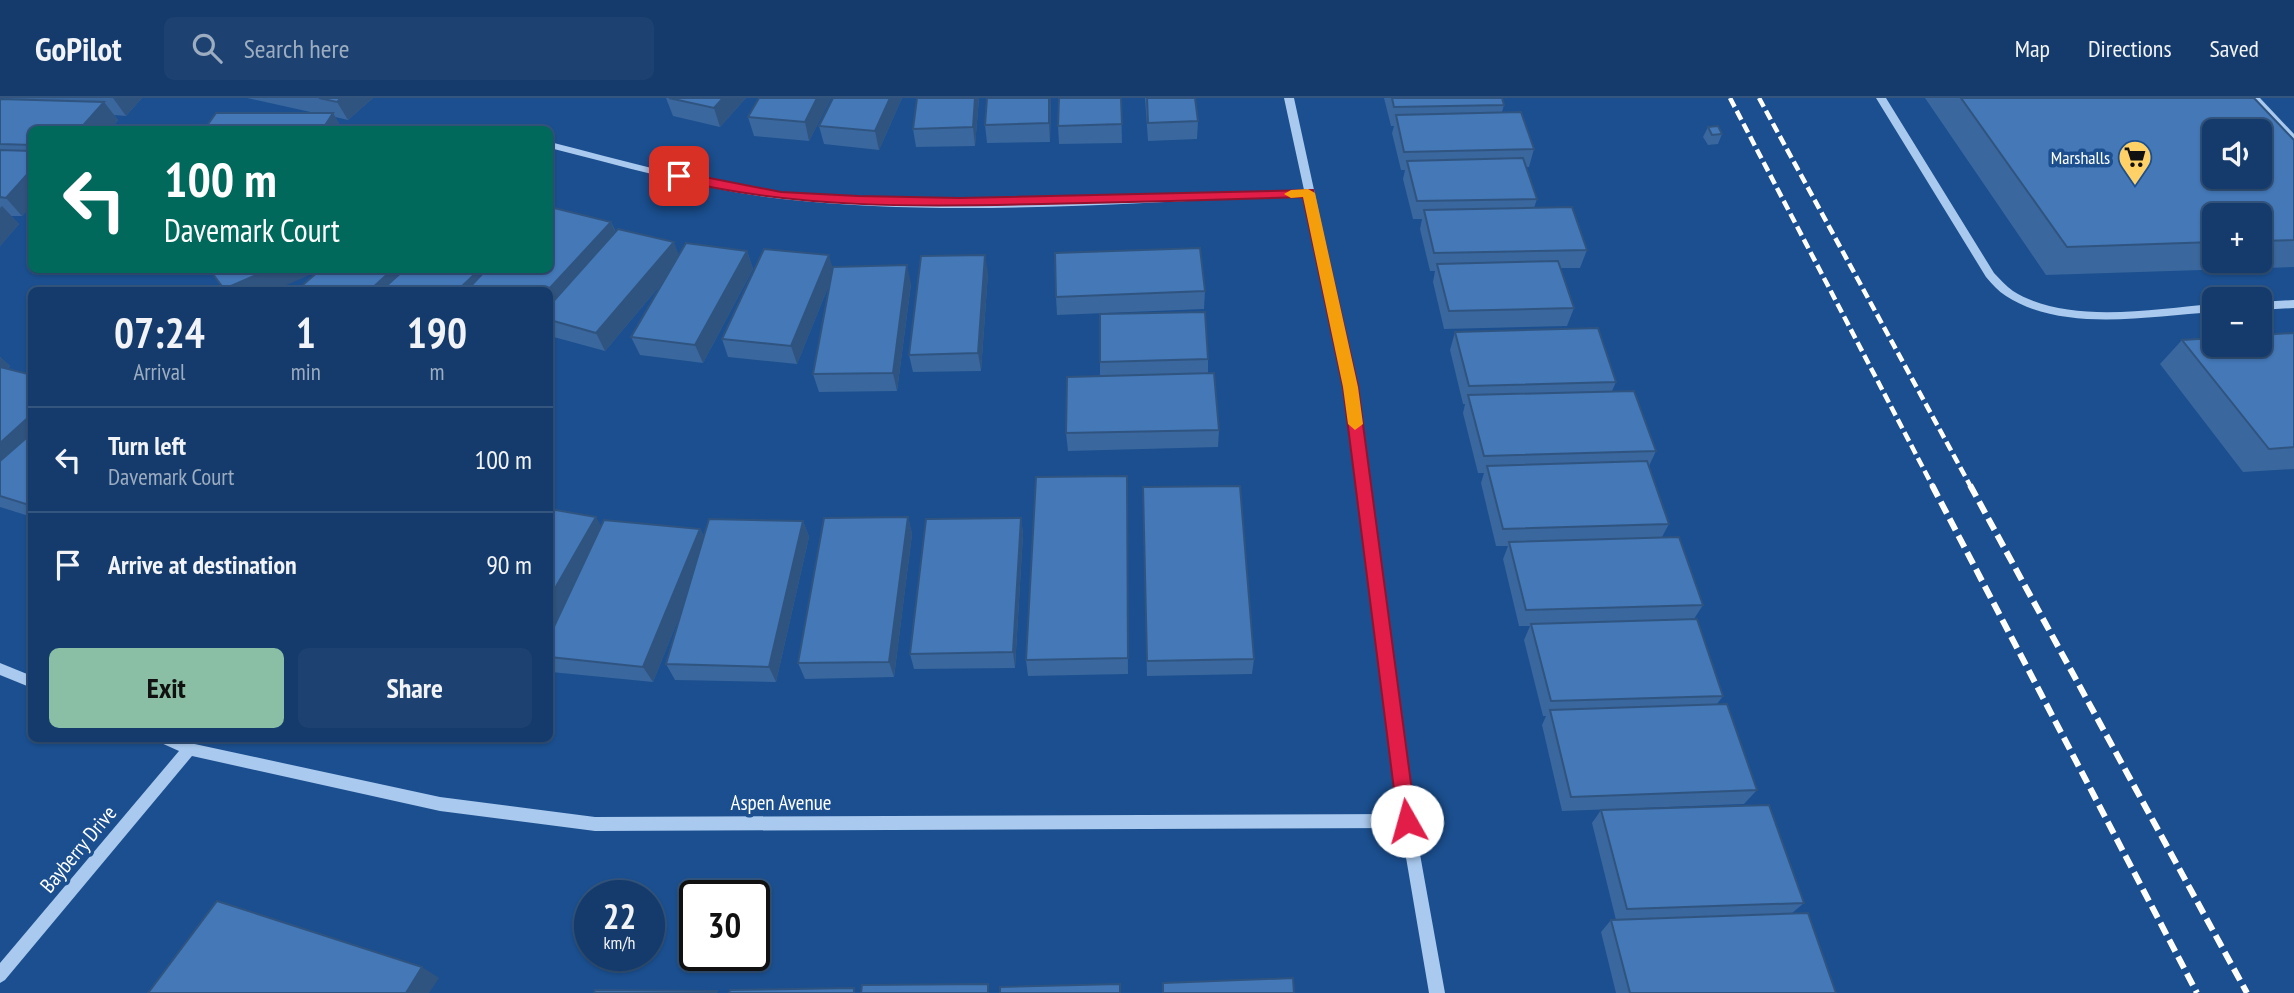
<!DOCTYPE html>
<html lang="en">
<head>
<meta charset="utf-8">
<style>
  :root { --surface:#143b6b; --page:#1d4271; --text:#f1f3f6; --muted:#9dadc1; --line:#33557e; --accent:#8abfa5 }
  body { margin:0; font-family:"PT Sans Narrow",sans-serif; background:var(--page); color:var(--text); height:100vh; display:flex; flex-direction:column; font-size:26px; white-space:nowrap }
  * { box-sizing:border-box; margin:0 }
  p { font-size:23px; color:var(--muted) }
  .icon { flex:none; width:38px; height:38px; fill:none; stroke:currentColor; stroke-width:2; stroke-linecap:round; stroke-linejoin:round }
  .map { position:relative; flex:1; overflow:hidden }
  .drawer { position:absolute; left:28px; top:189px; width:525px; height:455px; display:flex; flex-direction:column; background:var(--surface); border-radius:10px; box-shadow:0 2px 5px #0004,0 0 0 2px var(--line) }
  .drawer>* { flex:none }
  .top-card { position:absolute; left:28px; top:28px; width:525px; height:147px; border-radius:10px; box-shadow:0 2px 5px #0004,0 0 0 2px var(--line); background:#00695c; color:#fff; overflow:hidden }
  .tools { position:absolute; left:2202px; top:21px; display:grid; gap:14px }
  .tools a { display:grid; place-items:center; width:70px; height:70px; border-radius:10px; background:var(--surface); box-shadow:0 2px 5px #0004,0 0 0 2px var(--line); font-size:35px }
  .speed { position:absolute; left:574px; top:782px; display:flex; gap:14px; font-size:35px; font-weight:700; text-align:center }
  .speed>* { display:grid; place-content:center; width:91px; height:91px; border-radius:50%; background:var(--surface); box-shadow:0 2px 5px #0004,0 0 0 2px var(--line); line-height:1 }
  .speed small { font-size:18px; font-weight:400 }
  .speed .limit { border:4px solid #111; border-radius:10px; background:#fff; color:#111 }
  .pin { position:absolute; display:grid; place-items:center; width:60px; height:60px; color:#fff; margin:-30px; border-radius:14px; box-shadow:0 4px 10px #0006 }
  .me { position:absolute; width:77px; margin:-38px; rotate:353deg; stroke-linejoin:round; filter:drop-shadow(0 0 5px #0008) }
  .turn { display:flex; align-items:center; gap:24px; height:147px; padding:0 21px; font-size:32px }
  .turn .icon { width:91px; height:91px; stroke-width:2.5 }
  .turn b { display:block; font-size:49px; line-height:60px }
  .eta { display:flex; justify-content:space-evenly; align-items:center; height:119px; text-align:center }
  .eta b { font-size:42px; font-weight:800; line-height:49px }
  .button { display:flex; gap:14px; margin-top:auto; padding:14px 21px }
  .button a { flex:1; height:80px; border-radius:10px; background:var(--accent); color:#111; font-size:28px; font-weight:800; line-height:80px; text-align:center }
  .button a+a { background:var(--page); color:var(--text) }
  ul { padding:0; list-style:none }
  li { display:flex; align-items:center; gap:21px; height:105px; padding:0 21px; border-top:2px solid var(--line) }
  li div { flex:1 }
  li b { display:block; font-size:26px }
  li em { font-style:normal }
  header { display:flex; align-items:center; gap:42px; box-sizing:border-box; height:98px; padding:0 35px; background:var(--surface); border-bottom:2px solid var(--line) }
  header strong { font-size:33px }
  nav { display:flex; gap:38px; margin-inline-start:auto; font-size:24px }
  .search { width:490px; height:63px; background:var(--page); display:flex; align-items:center; gap:18px; box-sizing:border-box; padding:0 24px; border-radius:10px; color:var(--muted); font-size:26px }
  .map>svg:first-child { display:block }
  .lines { fill:none; stroke-linecap:round; stroke-linejoin:round }
  .minor { fill:#a9c9ee; fill-rule:evenodd }
  .rail-far1 { stroke:#fff; stroke-width:4.5; stroke-dasharray:10 4.5; stroke-linecap:butt }
  .rail { stroke:#fff; stroke-width:6; stroke-dasharray:13 6; stroke-linecap:butt }
  .wall { fill:#3a679d; fill-rule:evenodd }
  .shaded-wall { fill:#305480 }
  .building { fill:#4478b7; stroke:#305480; stroke-width:2; fill-rule:evenodd }
  .route { fill:#e11d48; stroke:#92132f; stroke-width:2 }
  .slow { fill:#f59e0b }
  .labels { text-anchor:middle; dominant-baseline:central; stroke-width:7; stroke-linejoin:round; paint-order:stroke }
  .far-poi-label { font-size:18px; fill:#fff; stroke:#1b4f8f; text-anchor:end }
  .street-label { font-size:21px; fill:#fff; stroke:#1b4f8f }
</style>
</head>
<body>
<header>
<strong>GoPilot</strong>
<div class="search"><svg class="icon" aria-label="search" viewBox="0 0 24 24"><circle cx="10" cy="10" r="6"/><path d="M15 15l6 6"/></svg>Search here</div>
<nav><a>Map</a><a>Directions</a><a>Saved</a></nav>
</header>
<div class="map">
<svg width="2294" height="895" viewBox="0 0 2294 895">
  <rect width="100%" height="100%" fill="#1b4f8f"/>
  <g class="lines">
    <g class="minor">
      <path d="M 1284,0 L 1294,0 L 1357,289 L 1414,723 L 1445,895 L 1429,895 L 1401,730 L 595,733 L 440,713 L 192,658 L 5,882 L 0,885 L 0,865 L 179,653 L 159,644 L 157,640 L 180,640 L 190,645 L 440,699 L 595,719 L 1399,716 L 1345,289 L 1305,98 C 1131,104 955,120 782,101 C 703,92 626,69 550,50 L 550,44 C 627,63 704,87 783,95 C 956,112 1131,97 1304,92 Z"/>
      <path d="M 1876,0 L 1886,0 L 1994,175 C 2000,181 2006,188 2013,193 C 2067,227 2153,211 2214,206 L 2214,214 C 2150,218 2063,235 2006,198 C 1998,193 1992,186 1986,179 Z"/>
      <polygon points="2250,0 2260,0 2294,36 2294,45 2291,44"/>
      <polygon points="2294,202 2294,210 2259,212 2259,204"/>
      <polygon points="0,565 32,578 32,590 0,577"/>
    </g>
    <g class="rail-far1">
      <polyline points="1730,0 1933,389"/>
      <polyline points="1759,0 1971,389"/>
    </g>
    <g class="rail">
      <polyline points="1932,387 2197,895"/>
      <polyline points="1970,387 2247,895"/>
    </g>
  </g>
  <g class="wall">
    <polygon points="0,0 142,0 126,18 114,17 118,22 110,32 32,32 32,107 22,118 11,118 19,126 0,148"/>
    <polygon points="247,0 373,0 348,22 335,19 343,32 315,15"/>
    <polygon points="666,0 746,0 720,29 673,18"/>
    <polygon points="831,0 809,43 754,38 748,19"/>
    <polygon points="833,0 902,0 879,52 824,46 819,28"/>
    <polygon points="917,0 979,0 975,48 916,49 913,31"/>
    <polygon points="1051,0 1050,44 987,45 985,27"/>
    <polygon points="1121,0 1122,45 1059,46 1058,28"/>
    <polygon points="1145,0 1195,0 1198,23 1197,41 1148,43"/>
    <polygon points="1384,0 1502,0 1504,7 1502,14 1534,51 1529,69 1526,69 1537,101 1534,110 1587,152 1580,170 1561,170 1574,210 1567,228 1444,231 1433,184 1435,173 1430,173 1420,131 1422,121 1413,121 1403,81 1405,72 1401,72 1392,35 1394,28 1391,28"/>
    <path d="M 1925,0 L 2254,0 L 2294,42 L 2294,169 L 2046,177 ZM 2214,117 L 2259,117 L 2259,163 L 2214,163 Z"/>
    <polygon points="1708,29 1722,36 1718,46 1708,47 1703,39"/>
    <polygon points="611,124 616,134 679,157 747,153 753,171 703,265 640,257 631,239 664,183 605,253 550,238 550,192 297,192 318,173 210,172"/>
    <polygon points="833,169 911,186 897,293 819,294 813,276 829,187 797,266 728,259 722,241"/>
    <polygon points="988,175 981,273 913,274 909,257"/>
    <polygon points="1205,193 1204,211 1057,217 1056,199"/>
    <polygon points="1455,234 1616,284 1612,293 1656,353 1649,368 1669,426 1662,439 1703,507 1694,521 1723,598 1717,606 1757,692 1744,706 1562,713 1542,627 1546,618 1543,618 1524,542 1530,528 1519,528 1503,461 1508,448 1496,448 1481,385 1484,375 1478,375 1463,315 1465,306 1463,306 1450,252"/>
    <polygon points="2294,235 2294,371 2243,374 2160,266 2182,242"/>
    <polygon points="0,259 10,268 7,271 32,277 32,419 0,409"/>
    <polygon points="1208,261 1208,276 1219,332 1218,349 1068,353 1066,335 1100,278 1100,264"/>
    <polygon points="1127,378 1128,576 1028,578 1026,562"/>
    <polygon points="1143,389 1254,561 1252,576 1147,578"/>
    <polygon points="908,419 912,436 894,579 805,581 798,565"/>
    <polygon points="1021,420 1023,436 1015,570 914,571 910,556"/>
    <polygon points="803,423 809,439 776,584 675,582 666,566 682,512 653,584 551,574 550,571 550,537 601,428 700,431 704,439"/>
    <polygon points="1601,712 1804,805 1791,816 1836,895 1616,895 1601,834 1611,822 1616,822 1592,725"/>
  </g>
  <g class="shaded-wall">
    <polygon points="113,0 142,0 126,18"/>
    <polygon points="341,0 373,0 348,22 337,4"/>
    <polygon points="723,0 746,0 720,29 714,10"/>
    <polygon points="817,0 831,0 809,43 805,24"/>
    <polygon points="890,0 902,0 879,52 875,33"/>
    <polygon points="975,0 979,0 975,48 973,29"/>
    <polygon points="1049,0 1051,0 1050,44 1049,25"/>
    <polygon points="104,4 118,22 110,32 79,32"/>
    <polygon points="333,15 343,32 322,32"/>
    <polygon points="32,71 32,107 22,118 6,100"/>
    <polygon points="2,108 19,126 0,148 0,110"/>
    <polygon points="611,124 619,142 550,220 550,192 548,192"/>
    <polygon points="674,144 681,163 605,253 596,235"/>
    <polygon points="747,153 753,171 703,265 695,247"/>
    <polygon points="829,157 834,175 797,266 791,248"/>
    <polygon points="985,157 988,175 981,273 978,255"/>
    <polygon points="907,167 911,186 897,293 893,275"/>
    <polygon points="268,172 321,172 275,192 225,192 224,191"/>
    <polygon points="392,172 422,172 384,190 386,192 370,192"/>
    <polygon points="479,172 506,172 467,192 458,192"/>
    <polygon points="0,259 10,268 0,278"/>
    <polygon points="32,316 32,351 0,381 0,345"/>
    <polygon points="596,419 606,436 550,535 550,499"/>
    <polygon points="908,419 912,436 894,579 889,564"/>
    <polygon points="1021,420 1023,436 1015,570 1013,554"/>
    <polygon points="803,423 809,439 776,584 769,569"/>
    <polygon points="700,431 708,448 653,584 643,569"/>
    <polygon points="422,869 439,880 429,895 406,895"/>
  </g>
  <g class="building">
    <polygon points="319,0 341,0 337,4"/>
    <polygon points="669,0 723,0 714,10"/>
    <polygon points="759,0 817,0 805,24 748,19"/>
    <polygon points="833,0 890,0 875,33 819,28"/>
    <polygon points="917,0 975,0 973,29 913,31"/>
    <polygon points="987,0 1049,0 1049,25 985,27"/>
    <polygon points="1059,0 1121,0 1122,26 1058,28"/>
    <polygon points="1147,0 1195,0 1198,23 1148,25"/>
    <polygon points="1392,0 1502,0 1504,7 1394,9"/>
    <path d="M 1961,0 L 2254,0 L 2294,42 L 2294,142 L 2259,143 L 2259,117 L 2214,117 L 2214,144 L 2067,149 ZM 2214,33 L 2259,33 L 2259,79 L 2214,79 Z"/>
    <polygon points="0,1 104,4 79,32 32,32 32,47 0,46"/>
    <polygon points="1521,14 1534,51 1404,54 1396,17"/>
    <polygon points="216,15 333,15 322,32 204,32"/>
    <polygon points="1718,28 1722,36 1712,37 1708,29"/>
    <polygon points="0,52 32,53 32,71 6,100 0,99"/>
    <polygon points="1523,60 1537,101 1417,103 1407,63"/>
    <polygon points="550,109 611,124 548,192 467,192 486,172 550,172"/>
    <polygon points="1572,109 1587,152 1434,155 1424,112"/>
    <polygon points="618,131 674,144 596,235 550,222 550,207"/>
    <polygon points="686,145 747,153 695,247 631,239"/>
    <polygon points="1200,150 1205,193 1056,199 1055,155"/>
    <polygon points="764,151 829,157 791,248 722,241"/>
    <polygon points="985,157 978,255 909,257 921,158"/>
    <polygon points="1558,163 1574,210 1449,213 1437,166"/>
    <polygon points="907,167 893,275 813,276 833,169"/>
    <polygon points="210,172 268,172 224,191"/>
    <polygon points="320,172 392,172 370,192 297,192"/>
    <polygon points="404,172 479,172 458,192 392,192 384,190"/>
    <polygon points="1205,214 1208,261 1100,264 1100,216"/>
    <polygon points="1598,230 1616,284 1469,288 1455,234"/>
    <polygon points="2294,235 2294,349 2269,351 2182,242 2214,240 2214,247 2259,247 2259,237"/>
    <polygon points="0,269 32,277 32,316 0,345"/>
    <polygon points="1214,275 1219,332 1066,335 1067,279"/>
    <polygon points="1634,293 1656,353 1484,358 1468,297"/>
    <polygon points="32,335 32,408 0,398 0,363"/>
    <polygon points="1647,363 1669,426 1503,431 1487,368"/>
    <polygon points="1127,378 1128,560 1026,562 1036,379"/>
    <polygon points="1240,388 1254,561 1147,563 1143,389"/>
    <polygon points="550,411 596,419 550,499"/>
    <polygon points="908,419 889,564 798,565 824,420"/>
    <polygon points="1021,420 1013,554 910,556 926,421"/>
    <polygon points="709,421 803,423 769,569 666,566"/>
    <polygon points="604,422 700,431 643,569 550,559 550,537"/>
    <polygon points="1679,439 1703,507 1526,512 1509,444"/>
    <polygon points="1697,521 1723,598 1551,603 1531,526"/>
    <polygon points="1727,606 1757,692 1571,699 1550,612"/>
    <polygon points="1769,707 1804,805 1627,811 1601,712"/>
    <polygon points="217,803 422,869 406,895 148,895"/>
    <polygon points="1808,815 1836,895 1630,895 1611,822"/>
    <polygon points="1293,880 1294,895 1163,895 1163,885"/>
    <polygon points="988,886 988,895 861,895 862,887"/>
    <polygon points="1120,886 1120,895 1000,895 1000,889"/>
    <polygon points="854,890 854,895 729,895 730,892"/>
    <polygon points="595,892 717,893 716,895 594,895"/>
  </g>
  <path class="route" d="M 679,74 L 781,94 L 858,98 L 960,100 L 1313,92 L 1358,289 L 1416,723 L 1413,729 L 1407,732 L 1400,729 L 1398,723 L 1343,289 L 1303,99 C 1216,102 1130,104 1043,106 C 920,109 795,111 674,81 L 674,75 Z"/>
  <polygon class="slow" points="1308,91 1315,95 1358,289 1363,326 1355,332 1348,326 1343,289 1303,99 1291,100 1284,96 1291,92"/>
  <defs>
    <symbol id="supermarket-pin" viewBox="-11 -11 22 30"><path d="M0 17L-7.5 6A9.5 9.5 0 1 1 7.5 6Z" fill="#ffd166" stroke="#1b4f8f"/><path d="M-6-5.5h2.5l.6 2H6L4.5 2H-2.5L-4.4-4H-6ZM-1.5 3.2a1.3 1.3 0 1 0 .1 0ZM3 3.2a1.3 1.3 0 1 0 .1 0Z" fill="#111"/></symbol>
  </defs>
  <g fill-rule="evenodd">
    <use href="#supermarket-pin" x="2116" y="40" width="38" height="52"/>
  </g>
  <g class="labels">
    <g class="far-poi-label">
      <text x="2110" y="59">Marshalls</text>
    </g>
    <g class="street-label">
      <text x="781" y="704">Aspen Avenue</text>
      <text transform="translate(78 751) rotate(-50)">Bayberry Drive</text>
    </g>
  </g>
</svg>
<div class="tools">
<a><svg class="icon" aria-label="sound" viewBox="0 0 24 24"><path d="M4 9h4l5-4v14l-5-4H4zM17 9q2 3 0 6"/></svg></a>
<a>+</a>
<a>−</a>
</div>
<div class="speed"><div>22<small>km/h</small></div><div class="limit">30</div></div>
<div class="pin" style="left:679px;top:78px;background:#d93025"><svg class="icon" aria-label="arrive" viewBox="0 0 24 24"><path d="M6 21V4h12l-3 4 3 4H6"/></svg></div>
<svg class="me" style="left:1407px;top:723px" viewBox="-20 -20 40 40"><circle r="19" fill="#fff"/><path d="M0-13L10 11 0 6-10 11z" fill="#e11d48"/></svg>
<div class="top-card">
<div class="turn"><svg class="icon" aria-label="left" viewBox="0 0 24 24"><path d="M17 20v-9H6M10 6l-5 5 5 5"/></svg><div><b>100 m</b>Davemark Court</div></div>
</div>
<section class="drawer">
<div class="eta">
<div><b>07:24</b><p>Arrival</p></div>
<div><b>1</b><p>min</p></div>
<div><b>190</b><p>m</p></div>
</div>
<ul>
<li><svg class="icon" aria-label="left" viewBox="0 0 24 24"><path d="M17 20v-9H6M10 6l-5 5 5 5"/></svg><div><b>Turn left</b><p>Davemark Court</p></div><em>100 m</em></li>
<li><svg class="icon" aria-label="arrive" viewBox="0 0 24 24"><path d="M6 21V4h12l-3 4 3 4H6"/></svg><div><b>Arrive at destination</b></div><em>90 m</em></li>
</ul>
<div class="button"><a>Exit</a><a>Share</a></div>
</section>
</div>
</body>
</html>
